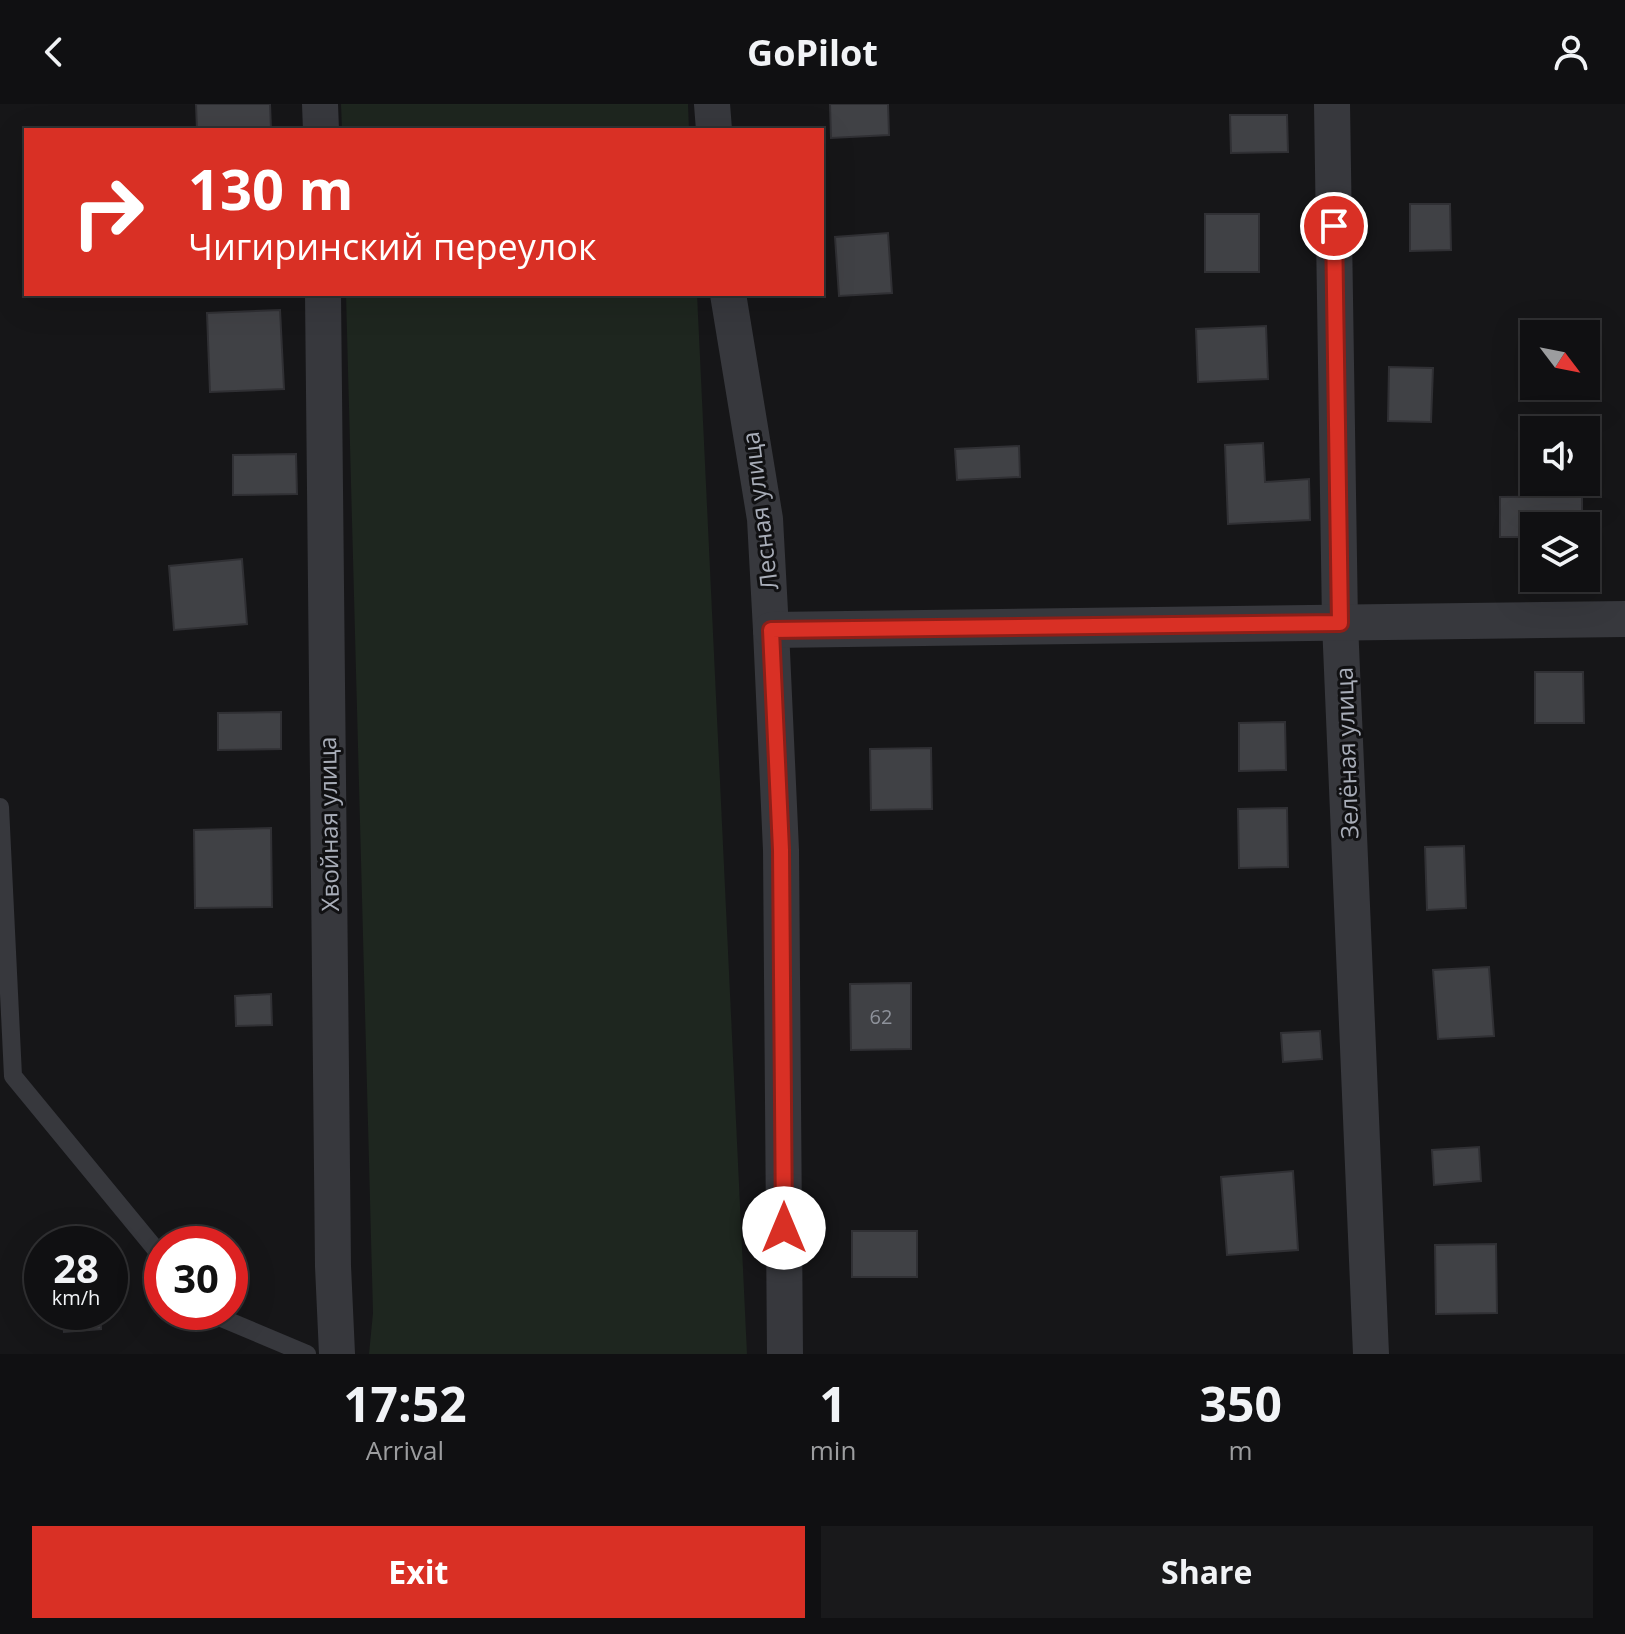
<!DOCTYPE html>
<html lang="en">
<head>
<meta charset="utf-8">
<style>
  :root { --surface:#101012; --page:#19191b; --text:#f1f3f6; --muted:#9c9d9f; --line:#303032; --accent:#d93025 }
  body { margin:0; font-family:"Open Sans",sans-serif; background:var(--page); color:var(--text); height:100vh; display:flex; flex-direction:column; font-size:30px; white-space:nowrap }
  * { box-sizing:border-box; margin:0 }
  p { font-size:26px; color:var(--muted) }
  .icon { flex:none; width:44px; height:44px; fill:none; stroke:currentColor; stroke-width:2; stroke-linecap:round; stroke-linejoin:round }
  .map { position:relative; height:1250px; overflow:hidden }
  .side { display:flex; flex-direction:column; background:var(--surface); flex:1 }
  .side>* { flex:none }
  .hud { position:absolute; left:24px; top:24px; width:800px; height:168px; border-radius:0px; box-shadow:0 8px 32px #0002,0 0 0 2px var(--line); background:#d93025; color:#fff; overflow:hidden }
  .needle { width:52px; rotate:122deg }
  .controls { position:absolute; left:1520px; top:216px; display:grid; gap:16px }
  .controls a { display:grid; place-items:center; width:80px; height:80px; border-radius:0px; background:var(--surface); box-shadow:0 8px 32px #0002,0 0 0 2px var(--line); font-size:40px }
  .speed { position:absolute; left:24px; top:1122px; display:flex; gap:16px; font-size:40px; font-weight:700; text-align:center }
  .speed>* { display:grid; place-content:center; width:104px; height:104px; border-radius:50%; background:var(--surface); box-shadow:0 8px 32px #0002,0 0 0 2px var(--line); line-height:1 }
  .speed small { font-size:20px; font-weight:400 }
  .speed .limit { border:12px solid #d22; background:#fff; color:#111 }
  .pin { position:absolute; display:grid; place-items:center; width:68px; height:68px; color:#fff; margin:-34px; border:4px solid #fff; border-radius:50%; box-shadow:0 2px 8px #0007 }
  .me { position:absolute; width:88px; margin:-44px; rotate:0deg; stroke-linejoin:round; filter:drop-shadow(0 0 6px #0008) }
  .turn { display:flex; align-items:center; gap:28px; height:168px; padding:0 32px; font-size:36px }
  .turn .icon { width:104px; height:104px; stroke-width:2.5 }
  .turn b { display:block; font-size:56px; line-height:68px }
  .eta { display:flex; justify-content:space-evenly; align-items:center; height:136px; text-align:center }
  .eta b { font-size:48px; font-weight:700; line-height:56px }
  .primary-button { display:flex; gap:16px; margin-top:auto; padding:16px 32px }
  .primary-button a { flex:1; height:92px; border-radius:0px; background:var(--accent); color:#fff; font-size:32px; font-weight:700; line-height:92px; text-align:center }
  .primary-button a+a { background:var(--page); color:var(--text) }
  header { display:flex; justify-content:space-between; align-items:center; height:104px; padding:0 32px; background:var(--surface); font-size:36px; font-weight:700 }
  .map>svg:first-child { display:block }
  .green { fill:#1e261f }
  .building { fill:#404145; stroke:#303034; stroke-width:2 }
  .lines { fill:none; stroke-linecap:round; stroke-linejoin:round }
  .lane { stroke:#37383d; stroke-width:18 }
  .street { stroke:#37383d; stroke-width:36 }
  .route-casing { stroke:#8d1f18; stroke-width:20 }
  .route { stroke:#d93025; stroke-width:14 }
  .labels { text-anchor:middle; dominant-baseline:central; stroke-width:6; stroke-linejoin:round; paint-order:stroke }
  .number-label { font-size:20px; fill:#8e929b }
  .street-label { font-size:24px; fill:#a8adb8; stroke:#111113 }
</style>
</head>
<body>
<header><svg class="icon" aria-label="back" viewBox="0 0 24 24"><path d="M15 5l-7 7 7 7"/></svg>GoPilot<svg class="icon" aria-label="person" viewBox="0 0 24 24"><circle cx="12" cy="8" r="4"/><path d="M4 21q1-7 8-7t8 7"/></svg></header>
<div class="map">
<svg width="1625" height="1250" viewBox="0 0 1625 1250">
  <rect width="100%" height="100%" fill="#161618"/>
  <g class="green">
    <polygon points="341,0 688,0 689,26 342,26"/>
    <polygon points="346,190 697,190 747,1250 369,1250 373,1209"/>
  </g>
  <g class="building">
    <polygon points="196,0 270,0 271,26 197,26"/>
    <polygon points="830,0 888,0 889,31 831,34"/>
    <polygon points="1230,11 1287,11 1288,48 1231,49"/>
    <polygon points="1410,100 1450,100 1451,146 1410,147"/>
    <rect x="1205" y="110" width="54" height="58"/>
    <polygon points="888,129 892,189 839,192 835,133"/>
    <polygon points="280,206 284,285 210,288 207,209"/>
    <polygon points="1266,222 1268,275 1198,278 1196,225"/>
    <polygon points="1389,263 1433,264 1431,318 1388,317"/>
    <polygon points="1263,339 1265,378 1309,375 1310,416 1228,420 1225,341"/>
    <polygon points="1019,342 1020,373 957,376 955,345"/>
    <polygon points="296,350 297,390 233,391 233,351"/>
    <polygon points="1582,392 1582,422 1534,422 1534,433 1500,433 1500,393"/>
    <polygon points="242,455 247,520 174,526 169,462"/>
    <polygon points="1535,568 1583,568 1584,619 1535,619"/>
    <polygon points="281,608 281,645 218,646 218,609"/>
    <polygon points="1285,618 1286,666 1239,667 1239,619"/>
    <polygon points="931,644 932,705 871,706 870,645"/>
    <polygon points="1287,704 1288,763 1239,764 1238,705"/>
    <polygon points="271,724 272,803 195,804 194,726"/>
    <polygon points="1464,742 1466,804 1427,806 1425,743"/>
    <polygon points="1489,863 1494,932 1438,935 1433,866"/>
    <polygon points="911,879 911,945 851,946 850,880"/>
    <polygon points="271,890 272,921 236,922 235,892"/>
    <polygon points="1320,927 1322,955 1283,958 1281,929"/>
    <polygon points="1479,1043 1481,1077 1434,1081 1432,1046"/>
    <polygon points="1293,1067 1298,1146 1227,1151 1221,1073"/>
    <rect x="852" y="1127" width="65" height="46"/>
    <polygon points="1496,1140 1497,1209 1436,1210 1435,1141"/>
    <polygon points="63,1208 100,1208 101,1225 64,1228"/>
  </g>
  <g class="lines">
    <g class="lane">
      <polyline points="0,703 13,972 162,1153"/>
      <polyline points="207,1208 307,1250"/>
    </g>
    <g class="street">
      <polyline points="320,0 321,26"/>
      <polyline points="712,0 714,26"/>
      <polyline points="1332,0 1340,519 1371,1250"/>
      <polyline points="323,190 333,1162 337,1250"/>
      <polyline points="728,190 765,415 771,526 781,746 785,1250"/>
      <polyline points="771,526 1625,515"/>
    </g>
  </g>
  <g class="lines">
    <defs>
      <polyline id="route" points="784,1124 781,746 771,526 1340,519 1334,122"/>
    </defs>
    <use href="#route" class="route-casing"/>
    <use href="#route" class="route"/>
  </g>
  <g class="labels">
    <g class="number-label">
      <text x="881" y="912">62</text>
    </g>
    <g class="street-label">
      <text transform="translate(759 407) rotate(-97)">Лесная улица</text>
      <text transform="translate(1346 649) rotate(-92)">Зелёная улица</text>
      <text transform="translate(328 720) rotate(-91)">Хвойная улица</text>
    </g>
  </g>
</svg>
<div class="controls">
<a><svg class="needle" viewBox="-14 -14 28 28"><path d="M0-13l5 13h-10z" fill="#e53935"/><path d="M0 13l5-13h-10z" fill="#9c9d9f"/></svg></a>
<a><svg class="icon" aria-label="sound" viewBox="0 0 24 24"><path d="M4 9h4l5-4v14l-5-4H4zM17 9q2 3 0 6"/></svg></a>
<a><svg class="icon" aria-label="layers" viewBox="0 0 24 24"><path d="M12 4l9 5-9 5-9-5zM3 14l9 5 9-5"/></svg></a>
</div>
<div class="speed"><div>28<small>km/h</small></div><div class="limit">30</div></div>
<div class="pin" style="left:1334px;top:122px;background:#d93025"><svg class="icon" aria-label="arrive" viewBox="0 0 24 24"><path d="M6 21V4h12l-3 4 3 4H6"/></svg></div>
<svg class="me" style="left:784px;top:1124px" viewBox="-20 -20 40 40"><circle r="19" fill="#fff"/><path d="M0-13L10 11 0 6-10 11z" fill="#d93025"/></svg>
<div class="hud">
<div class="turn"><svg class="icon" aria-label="right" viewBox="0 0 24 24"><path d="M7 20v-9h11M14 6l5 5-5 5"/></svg><div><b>130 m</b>Чигиринский переулок</div></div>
</div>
</div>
<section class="side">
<div class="eta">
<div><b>17:52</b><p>Arrival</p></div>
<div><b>1</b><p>min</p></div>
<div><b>350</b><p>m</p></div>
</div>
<div class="primary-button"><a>Exit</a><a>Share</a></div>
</section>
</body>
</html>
